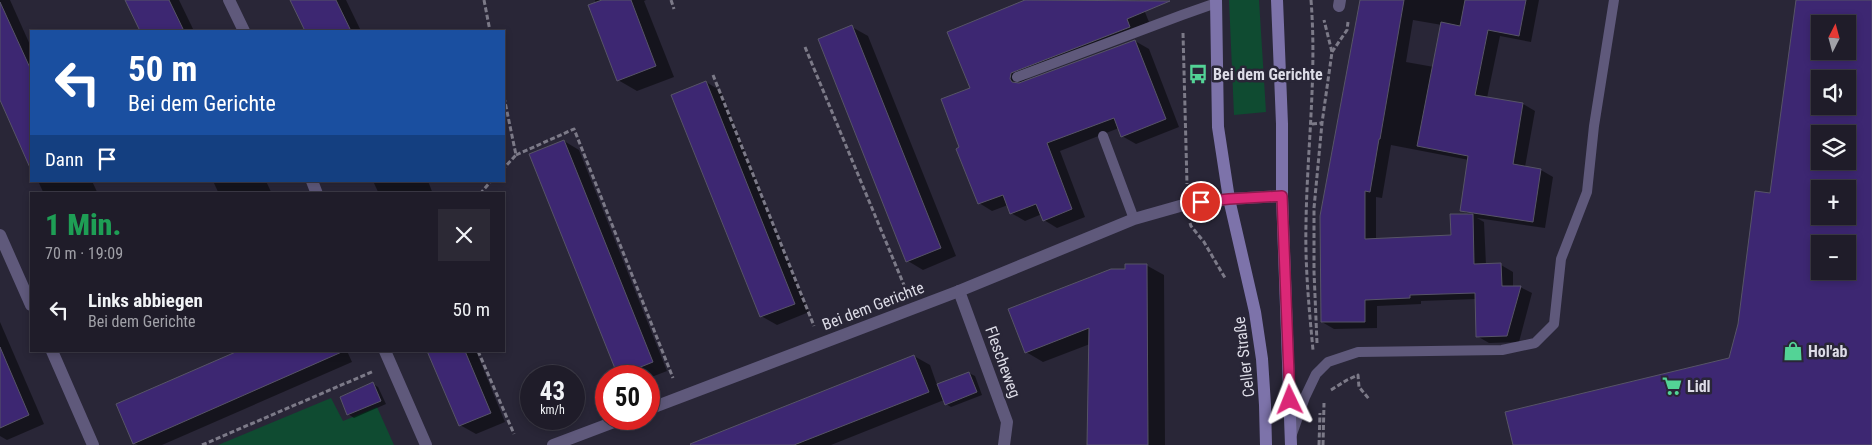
<!DOCTYPE html>
<html lang="de">
<head>
<meta charset="utf-8">
<style>
  :root { --surface:#1f1c29; --page:#2c2935; --text:#f1f3f6; --muted:#a1a1a8; --line:#3c3a46 }
  body { margin:0; font-family:"Roboto Condensed",sans-serif; background:var(--page); color:var(--text); height:100vh; display:flex; flex-direction:column; font-size:19px; white-space:nowrap }
  * { box-sizing:border-box; margin:0 }
  p { font-size:16px; color:var(--muted) }
  .icon { flex:none; width:28px; height:28px; fill:none; stroke:currentColor; stroke-width:2; stroke-linecap:round; stroke-linejoin:round }
  .map { position:relative; flex:1; overflow:hidden }
  .drawer { position:absolute; left:30px; top:192px; width:475px; height:160px; display:flex; flex-direction:column; background:var(--surface); border-radius:0px; box-shadow:0 2px 8px #0003,0 0 0 1px var(--line) }
  .drawer>* { flex:none }
  .hud { position:absolute; left:30px; top:30px; width:475px; height:152px; border-radius:0px; box-shadow:0 2px 8px #0003,0 0 0 1px var(--line); background:#1a4fa0; color:#fff; overflow:hidden }
  .needle { width:32px; rotate:6deg }
  .buttons { position:absolute; left:1811px; top:15px; display:grid; gap:10px }
  .buttons a { display:grid; place-items:center; width:45px; height:45px; border-radius:0px; background:var(--surface); box-shadow:0 2px 8px #0003,0 0 0 1px var(--line); font-size:25px }
  .speed { position:absolute; left:520px; top:365px; display:flex; gap:10px; font-size:25px; font-weight:700; text-align:center }
  .speed>* { display:grid; place-content:center; width:65px; height:65px; border-radius:50%; background:var(--surface); box-shadow:0 2px 8px #0003,0 0 0 1px var(--line); line-height:1 }
  .speed small { font-size:12px; font-weight:400 }
  .speed .limit { border:8px solid #d22; background:#fff; color:#111 }
  .pin { position:absolute; display:grid; place-items:center; width:42px; height:42px; color:#fff; margin:-21px; border:2px solid #fff; border-radius:50%; box-shadow:0 1px 5px #0007 }
  .me { position:absolute; width:55px; margin:-28px; rotate:358deg; stroke-linejoin:round; filter:drop-shadow(0 0 4px #0008) }
  .turn { display:flex; align-items:center; gap:18px; height:105px; padding:0 15px; font-size:22px }
  .turn .icon { width:65px; height:65px; stroke-width:2.5 }
  .turn b { display:block; font-size:35px; line-height:42px }
  .then { display:flex; align-items:center; height:48px; padding:0 15px; background:#0003; gap:10px; font-size:19px }
  .round { display:grid; place-items:center; flex:none; width:52px; height:52px; border-radius:0px; background:var(--page) }
  .headline { display:flex; align-items:center; justify-content:space-between; height:85px; padding:0 15px }
  h1 { font-size:30px; font-weight:800; line-height:38px; color:#1e9e55 }
  ul { padding:0; list-style:none }
  li { display:flex; align-items:center; gap:15px; height:65px; padding:0 15px }
  li div { flex:1 }
  li b { display:block; font-size:19px }
  li em { font-style:normal }
  .map>svg:first-child { display:block }
  .green { fill:#0f4b31 }
  .shadow { fill:#0007; fill-rule:evenodd }
  .building { fill:#3d2772; stroke:#575467; fill-rule:evenodd }
  .lines { fill:none; stroke-linecap:round; stroke-linejoin:round }
  .path { stroke:#7c7a88; stroke-width:3; stroke-dasharray:5 2.5; stroke-linecap:butt }
  .service { stroke:#5f597b; stroke-width:10 }
  .minor { stroke:#5f597b; stroke-width:12 }
  .secondary { stroke:#7d73aa; stroke-width:12 }
  .route-casing { stroke:#8e194d; stroke-width:12 }
  .route { stroke:#db2777; stroke-width:9 }
  .labels { text-anchor:middle; dominant-baseline:central; stroke-width:5; stroke-linejoin:round; paint-order:stroke }
  .poi-label { font-size:16px; font-weight:bold; fill:#dddce7; stroke:#292637; text-anchor:start }
  .street-label { font-size:16px; fill:#dddce7; stroke:#292637 }
</style>
</head>
<body>
<div class="map">
<svg width="1872" height="445" viewBox="0 0 1872 445">
  <rect width="100%" height="100%" fill="#292637"/>
  <g class="green">
    <polygon points="1229,0 1259,0 1266,112 1234,115"/>
    <polygon points="331,398 343,421 377,407 394,445 218,445"/>
  </g>
  <g class="shadow">
    <polygon points="0,0 10,0 31,47 31,166 0,97"/>
    <polygon points="127,0 179,0 194,31 142,31"/>
    <polygon points="291,0 346,0 361,31 306,31"/>
    <polygon points="595,0 646,0 644,1 674,77 637,91 618,80"/>
    <polygon points="1028,0 1140,0 1149,22 1028,78 1021,83 1135,41 1149,49 1179,127 1136,144 1122,136 1119,128 1060,151 1085,217 1057,228 1044,220 1042,214 1025,221 1011,213 1008,205 992,211 979,203 961,148 972,89 949,33"/>
    <path d="M 1361,0 L 1539,0 L 1531,42 L 1500,36 L 1487,98 L 1523,104 L 1535,111 L 1525,167 L 1541,170 L 1553,177 L 1545,228 L 1477,218 L 1484,222 L 1486,265 L 1501,265 L 1513,272 L 1513,287 L 1520,287 L 1532,293 L 1519,342 L 1489,343 L 1477,336 L 1476,299 L 1421,301 L 1421,304 L 1377,306 L 1377,328 L 1334,329 L 1322,322 ZM 1413,20 L 1442,25 L 1434,67 L 1406,62 ZM 1391,145 L 1469,160 L 1462,210 L 1470,215 L 1452,237 L 1376,240 L 1376,197 L 1382,198 Z"/>
    <path d="M 1797,0 L 1872,0 L 1872,445 L 1514,445 L 1730,359 L 1771,194 ZM 1820,24 L 1848,24 L 1848,51 L 1820,51 ZM 1820,79 L 1848,79 L 1848,106 L 1820,106 ZM 1820,134 L 1848,134 L 1848,161 L 1820,161 ZM 1820,189 L 1848,189 L 1848,216 L 1820,216 ZM 1820,244 L 1848,244 L 1848,271 L 1820,271 Z"/>
    <polygon points="852,27 868,36 956,256 923,270 908,261"/>
    <polygon points="706,82 721,91 809,312 777,325 761,316"/>
    <polygon points="564,141 579,150 667,371 649,378 649,376 619,375"/>
    <polygon points="38,181 92,181 98,194 44,194"/>
    <polygon points="213,181 266,181 272,194 219,194"/>
    <polygon points="373,181 428,181 433,194 379,194"/>
    <polygon points="1146,265 1164,275 1165,445 1088,445 1090,344 1043,362 1026,352 1127,270"/>
    <polygon points="0,322 44,424 7,440 0,436"/>
    <polygon points="241,351 347,351 352,362 162,445 138,445 134,443"/>
    <polygon points="429,351 476,351 505,422 476,434 460,425"/>
    <polygon points="914,356 930,365 937,385 969,373 975,376 982,395 951,407 946,404 944,400 831,445 691,445"/>
    <polygon points="373,384 378,387 386,404 354,418 348,414 341,397"/>
  </g>
  <g class="building">
    <polygon points="125,0 169,0 184,31 140,31"/>
    <polygon points="290,0 336,0 351,31 305,31"/>
    <polygon points="602,0 631,0 656,66 617,81 588,5"/>
    <polygon points="1025,0 1170,1 1127,19 1130,27 1011,73 1010,79 1012,82 1019,83 1135,40 1166,119 1121,137 1114,118 1047,143 1072,209 1043,221 1036,204 1010,214 1003,195 978,204 956,149 959,147 941,99 970,88 947,32"/>
    <polygon points="1360,0 1404,0 1380,139 1379,139 1370,192 1365,191 1365,239 1451,235 1450,214 1473,214 1474,264 1501,263 1502,286 1521,286 1507,336 1476,337 1475,293 1410,295 1410,298 1365,300 1365,322 1321,322 1320,216"/>
    <polygon points="1465,0 1526,0 1519,36 1488,30 1475,95 1523,103 1513,164 1541,169 1533,222 1460,211 1468,156 1417,146 1441,22 1460,26"/>
    <path d="M 1796,0 L 1872,0 L 1872,445 L 1513,445 L 1505,412 L 1729,358 L 1738,324 L 1755,191 L 1770,193 ZM 1820,24 L 1848,24 L 1848,51 L 1820,51 ZM 1820,79 L 1848,79 L 1848,106 L 1820,106 ZM 1820,134 L 1848,134 L 1848,161 L 1820,161 ZM 1820,189 L 1848,189 L 1848,216 L 1820,216 ZM 1820,244 L 1848,244 L 1848,271 L 1820,271 Z"/>
    <polygon points="0,2 31,70 31,170 0,100"/>
    <polygon points="852,25 941,248 906,262 818,39"/>
    <polygon points="706,81 795,304 760,317 671,95"/>
    <polygon points="564,140 653,362 618,376 529,154"/>
    <polygon points="1125,264 1147,264 1148,445 1087,445 1089,328 1025,353 1008,309 1111,269 1125,269"/>
    <polygon points="0,347 29,415 0,428"/>
    <polygon points="238,351 344,351 133,444 116,404"/>
    <polygon points="427,351 465,351 491,413 459,426"/>
    <polygon points="914,355 929,392 794,445 691,445 690,444"/>
    <polygon points="969,372 977,392 945,405 937,384"/>
    <polygon points="373,382 381,401 347,415 340,397"/>
  </g>
  <g class="lines">
    <g class="path">
      <polyline points="484,0 490,31"/>
      <polyline points="671,0 674,9"/>
      <path d="M 1311,0 C 1317,76 1307,149 1306,224 C 1305,266 1309,308 1313,350"/>
      <polyline points="1183,33 1187,184"/>
      <polyline points="805,47 906,290"/>
      <polyline points="1332,52 1347,30 1348,22"/>
      <polyline points="713,75 814,326"/>
      <polyline points="504,97 516,155 504,168"/>
      <polyline points="1312,124 1322,123"/>
      <polyline points="516,155 574,129 673,378"/>
      <polyline points="480,194 491,181"/>
      <polyline points="1190,223 1191,226 1204,242 1225,278"/>
      <polyline points="1317,343 1314,272 1314,208 1322,123 1332,52 1324,20"/>
      <polyline points="478,351 514,434"/>
      <polyline points="1331,390 1347,380 1358,375 1359,387 1369,399"/>
      <polyline points="202,445 374,371"/>
      <polyline points="1319,445 1320,413"/>
      <polyline points="1323,445 1324,403"/>
    </g>
    <g class="service">
      <polyline points="1017,77 1182,15 1216,3"/>
      <polyline points="1103,136 1134,219"/>
      <polyline points="1292,434 1305,397 1316,374 1328,362 1358,352 1502,350 1535,343 1554,324 1561,259 1587,192 1594,126 1614,0"/>
    </g>
    <g class="minor">
      <polyline points="229,0 244,31"/>
      <polyline points="1339,6 1340,0"/>
      <polyline points="312,181 317,194"/>
      <polyline points="0,235 31,305"/>
      <polyline points="959,291 1007,422 1004,445"/>
      <polyline points="52,351 93,445"/>
      <polyline points="385,351 426,445"/>
      <polyline points="649,409 959,291 1134,219 1187,204 1229,199 1282,196"/>
      <polyline points="553,445 622,419"/>
    </g>
    <g class="secondary">
      <polyline points="1216,0 1218,127 1229,199 1255,312 1262,359 1265,405 1266,445"/>
      <polyline points="1277,0 1282,124 1282,196 1291,445"/>
    </g>
  </g>
  <g class="lines">
    <defs>
      <polyline id="route" points="1201,202 1229,199 1282,196 1290,400"/>
    </defs>
    <use href="#route" class="route-casing"/>
    <use href="#route" class="route"/>
  </g>
  <defs>
    <symbol id="bus-bare" viewBox="-9 -9 18 18"><path d="M-5-6H5V4H4V6H2V4H-2V6H-4V4H-5ZM-3.5-4V0h7V-4ZM-3.5 1.2v1.5H-2V1.2ZM2 1.2v1.5H3.5V1.2Z" fill="#53d396" stroke="#292637" stroke-width="2.5" paint-order="stroke"/></symbol>
    <symbol id="shop-bare" viewBox="-9 -9 18 18"><path d="M-5-2.5h2.3a2.7 3.5 0 0 1 5.4 0H5L5.5 6h-11ZM-1.5-2.5h3a1.5 2.3 0 0 0-3 0Z" fill="#53d396" stroke="#292637" stroke-width="2.5" paint-order="stroke"/></symbol>
    <symbol id="supermarket-bare" viewBox="-9 -9 18 18"><path d="M-6-5.5h2.5l.6 2H6L4.5 2H-2.5L-4.4-4H-6ZM-1.5 3.2a1.3 1.3 0 1 0 .1 0ZM3 3.2a1.3 1.3 0 1 0 .1 0Z" fill="#53d396" stroke="#292637" stroke-width="2.5" paint-order="stroke"/></symbol>
  </defs>
  <g fill-rule="evenodd">
    <use href="#bus-bare" x="1184" y="60" width="28" height="28"/>
    <use href="#shop-bare" x="1779" y="337" width="28" height="28"/>
    <use href="#supermarket-bare" x="1658" y="372" width="28" height="28"/>
  </g>
  <g class="labels">
    <g class="poi-label">
      <text x="1213" y="74">Bei dem Gerichte</text>
      <text x="1808" y="351">Hol'ab</text>
      <text x="1687" y="386">Lidl</text>
    </g>
    <g class="street-label">
      <text transform="translate(873 306) rotate(-21)">Bei dem Gerichte</text>
      <text transform="translate(1244 357) rotate(-97)">Celler Straße</text>
      <text transform="translate(1003 362) rotate(70)">Flescheweg</text>
    </g>
  </g>
</svg>
<div class="buttons">
<a><svg class="needle" viewBox="-14 -14 28 28"><path d="M0-13l5 13h-10z" fill="#e53935"/><path d="M0 13l5-13h-10z" fill="#a1a1a8"/></svg></a>
<a><svg class="icon" aria-label="sound" viewBox="0 0 24 24"><path d="M4 9h4l5-4v14l-5-4H4zM17 9q2 3 0 6"/></svg></a>
<a><svg class="icon" aria-label="layers" viewBox="0 0 24 24"><path d="M12 4l9 5-9 5-9-5zM3 14l9 5 9-5"/></svg></a>
<a>+</a>
<a>−</a>
</div>
<div class="speed"><div>43<small>km/h</small></div><div class="limit">50</div></div>
<div class="pin" style="left:1201px;top:202px;background:#d93025"><svg class="icon" aria-label="arrive" viewBox="0 0 24 24"><path d="M6 21V4h12l-3 4 3 4H6"/></svg></div>
<svg class="me" style="left:1290px;top:400px" viewBox="-20 -20 40 40"><path d="M0-17L14 15 0 8-14 15z" fill="#db2777" stroke="#fff" stroke-width="4"/></svg>
<div class="hud">
<div class="turn"><svg class="icon" aria-label="left" viewBox="0 0 24 24"><path d="M17 20v-9H6M10 6l-5 5 5 5"/></svg><div><b>50 m</b>Bei dem Gerichte</div></div>
<div class="then">Dann<svg class="icon" aria-label="arrive" viewBox="0 0 24 24"><path d="M6 21V4h12l-3 4 3 4H6"/></svg></div>
</div>
<section class="drawer">
<div class="headline"><div><h1>1 Min.</h1><p>70 m · 19:09</p></div><a class="round"><svg class="icon" aria-label="close" viewBox="0 0 24 24"><path d="M6 6l12 12M18 6L6 18"/></svg></a></div>
<ul>
<li><svg class="icon" aria-label="left" viewBox="0 0 24 24"><path d="M17 20v-9H6M10 6l-5 5 5 5"/></svg><div><b>Links abbiegen</b><p>Bei dem Gerichte</p></div><em>50 m</em></li>
</ul>
</section>
</div>
</body>
</html>
